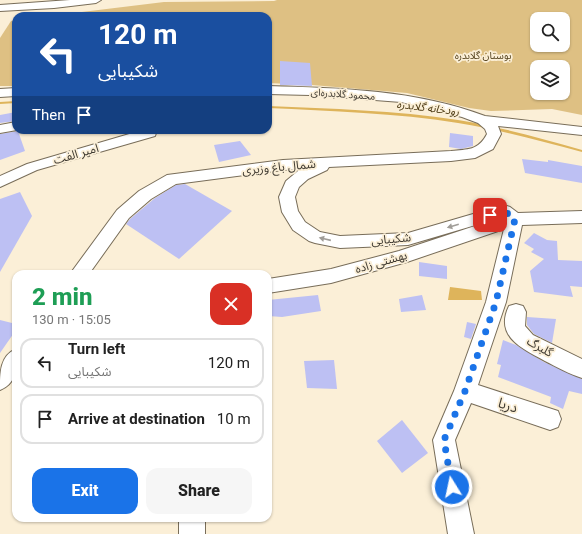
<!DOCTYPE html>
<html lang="en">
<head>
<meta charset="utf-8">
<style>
  :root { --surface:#fff; --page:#f6f6f6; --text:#222; --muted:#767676; --line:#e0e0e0; --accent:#1a73e8 }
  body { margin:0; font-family:Roboto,"Noto Sans Arabic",sans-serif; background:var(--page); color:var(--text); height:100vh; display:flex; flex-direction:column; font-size:15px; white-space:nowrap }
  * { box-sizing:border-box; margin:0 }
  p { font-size:13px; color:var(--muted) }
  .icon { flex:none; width:22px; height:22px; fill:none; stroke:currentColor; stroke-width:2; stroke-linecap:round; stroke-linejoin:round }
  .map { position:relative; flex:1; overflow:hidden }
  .panel { position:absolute; left:12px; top:270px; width:260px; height:252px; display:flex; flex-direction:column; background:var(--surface); border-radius:12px; box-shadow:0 1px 3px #0004 }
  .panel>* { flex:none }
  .guide { position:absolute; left:12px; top:12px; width:260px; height:122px; border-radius:12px; box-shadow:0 1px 3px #0004; background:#1a4fa0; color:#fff; overflow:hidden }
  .fabs { position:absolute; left:530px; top:12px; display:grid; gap:8px }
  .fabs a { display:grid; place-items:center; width:40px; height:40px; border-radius:8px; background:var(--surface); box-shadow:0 1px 3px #0004; font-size:20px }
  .pin { position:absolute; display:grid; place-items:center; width:34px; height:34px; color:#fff; margin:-17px; border-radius:8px; box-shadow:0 2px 6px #0006 }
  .me { position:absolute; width:44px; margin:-22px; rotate:350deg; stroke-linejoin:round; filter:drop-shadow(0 0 3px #0008) }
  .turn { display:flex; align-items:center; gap:14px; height:84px; padding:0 20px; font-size:18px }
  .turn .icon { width:52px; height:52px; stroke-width:2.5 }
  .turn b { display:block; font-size:28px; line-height:34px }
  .then { display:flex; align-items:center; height:38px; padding:0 20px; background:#0003; gap:8px; font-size:15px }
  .round { display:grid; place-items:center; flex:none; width:42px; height:42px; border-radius:12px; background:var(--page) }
  .overview { display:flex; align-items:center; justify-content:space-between; height:68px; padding:0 20px }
  h1 { font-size:24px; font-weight:800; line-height:30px; color:#1e9e55 }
  .cta { display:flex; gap:8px; margin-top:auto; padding:8px 20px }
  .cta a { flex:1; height:46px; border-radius:12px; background:var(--accent); color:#fff; font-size:16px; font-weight:800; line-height:46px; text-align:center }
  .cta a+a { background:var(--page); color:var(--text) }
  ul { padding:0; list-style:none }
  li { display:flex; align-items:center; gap:12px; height:50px; margin:0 8px 6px; padding:0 12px; border:2px solid var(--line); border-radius:12px }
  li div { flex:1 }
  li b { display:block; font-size:15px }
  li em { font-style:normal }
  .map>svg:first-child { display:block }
  .green { fill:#dec083; fill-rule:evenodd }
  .water { fill:#deb45b }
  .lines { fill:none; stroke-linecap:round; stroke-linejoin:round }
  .stream { fill:#deb45b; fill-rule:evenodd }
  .building { fill:#bdc0f3 }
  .minor-casing { stroke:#786d59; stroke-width:2 }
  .minor { fill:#fff; fill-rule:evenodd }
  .oneway { fill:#a09d98 }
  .route { stroke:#1a73e8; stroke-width:7; stroke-dasharray:0 12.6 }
  .labels { text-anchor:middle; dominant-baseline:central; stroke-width:3.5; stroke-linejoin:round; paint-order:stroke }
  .far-park-label { font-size:10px; fill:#54421d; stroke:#fbefd7 }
  .far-street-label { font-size:10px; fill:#403b32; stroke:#fbefd7 }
  .far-water-label { font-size:11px; font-style:italic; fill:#4c3a14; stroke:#fbefd7 }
  .street-label { font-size:12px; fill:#403b32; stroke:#fbefd7 }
  .near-street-label { font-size:14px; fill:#403b32; stroke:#fbefd7 }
</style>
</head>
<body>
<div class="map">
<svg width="582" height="534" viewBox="0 0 582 534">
  <rect width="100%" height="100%" fill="#fbefd7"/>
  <g class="green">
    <path d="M 277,0 L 582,0 L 582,115 L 552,109 L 491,111 L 469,108 L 407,93 L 312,85 L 268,83 L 268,16 L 49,16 L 164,2 L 274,1 ZM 537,19 L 563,19 L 563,45 L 537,45 ZM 537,67 L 563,67 L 563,93 L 537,93 Z"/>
    <polygon points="16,20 16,86 0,86 0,38 11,21"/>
  </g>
  <polygon class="water" points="450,287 481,291 482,300 448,300"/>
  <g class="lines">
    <g class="stream">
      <polygon points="16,101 16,103 0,104 0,102"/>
      <path d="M 268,106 C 331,109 395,110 458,120 C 500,127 541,138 582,150 L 582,152 C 541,141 500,130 458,123 C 396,113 331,111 268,108 Z"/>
    </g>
  </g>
  <g class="building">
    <polygon points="280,61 310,63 312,86 280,85"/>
    <polygon points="16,112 16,121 0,123 0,115"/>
    <polygon points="18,131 25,151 0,160 0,134"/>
    <polygon points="450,133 473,136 473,146 461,149 449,147"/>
    <polygon points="240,141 251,155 219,162 214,145"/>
    <polygon points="522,159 548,162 548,160 582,166 582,183 525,173"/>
    <polygon points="185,184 232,211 179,259 126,224 130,219 155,198 176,185"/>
    <polygon points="20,192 32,216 0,272 0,199"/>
    <polygon points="534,233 547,240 557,241 558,260 582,261 582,287 570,286 573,297 534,292 530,271 544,259 531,252 534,249 524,243"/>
    <polygon points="419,262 447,266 447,279 419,276"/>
    <polygon points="318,295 321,311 282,317 268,316 268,300"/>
    <polygon points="422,295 426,310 401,312 399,299"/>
    <polygon points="527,317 556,319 552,343 534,334 527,325"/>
    <polygon points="0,320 16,324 16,330 0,353"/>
    <polygon points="467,322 476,324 471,339 464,337"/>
    <polygon points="503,340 516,345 544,362 582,379 582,394 569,391 563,409 550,403 551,397 498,377 501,365 497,364"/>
    <polygon points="334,360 337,389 307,388 304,361"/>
    <polygon points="402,420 428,453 402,473 377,441"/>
  </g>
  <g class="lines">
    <defs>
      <g id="minor">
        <polygon points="70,0 101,0 96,3 54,8 0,11 0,5"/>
        <path d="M 268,86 C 341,88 416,90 485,116 L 582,127 L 582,135 L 498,126 L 501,134 L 493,149 L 475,158 L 451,161 L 329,167 L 327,170 L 308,179 L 299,187 L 295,197 L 298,211 L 305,222 L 320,232 L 340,236 L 408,233 L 504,205 L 510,207 L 518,213 L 582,211 L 582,223 L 522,225 L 506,302 L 478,385 L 558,411 L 561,419 L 558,427 L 550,430 L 471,403 L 455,440 L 474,534 L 448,534 L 433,440 L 454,391 L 486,302 L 504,229 L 407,262 L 331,283 L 268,293 L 268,279 L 331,269 L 399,251 L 496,219 L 408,245 L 340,248 L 315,243 L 309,241 L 293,230 L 282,212 L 279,197 L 286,181 L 298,171 L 304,169 L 283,170 L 176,184 L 151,199 L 129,218 L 89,274 L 70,274 L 117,210 L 139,191 L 167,175 L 283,160 L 451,151 C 468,149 478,151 487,134 L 485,129 L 478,123 L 462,117 L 401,102 L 310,95 L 268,94 Z"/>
        <polygon points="16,88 16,96 0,97 0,89"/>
        <polygon points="16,122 17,130 0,133 0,125"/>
        <polygon points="143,130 157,130 155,136 37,170 0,187 0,176 27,164"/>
        <path d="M 516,304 L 523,306 L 526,312 L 525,326 L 533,335 L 582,359 L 582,378 C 569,374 557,367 545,361 C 523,349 494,337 509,306 Z"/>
        <path d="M 16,349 C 16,366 19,382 0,390 C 0,372 0,356 16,349 Z"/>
        <rect x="179" y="518" width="26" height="16"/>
      </g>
    </defs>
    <use href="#minor" class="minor-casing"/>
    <use href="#minor" class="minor"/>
  </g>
  <defs><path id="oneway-solid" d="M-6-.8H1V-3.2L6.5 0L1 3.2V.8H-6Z"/></defs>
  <g class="oneway">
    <use href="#oneway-solid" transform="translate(453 226) rotate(164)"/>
    <use href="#oneway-solid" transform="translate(325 239) rotate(-167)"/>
  </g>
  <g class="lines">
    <polyline class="route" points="452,487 444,440 465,391 496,302 515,219 504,211 490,215"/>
  </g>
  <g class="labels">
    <g class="far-park-label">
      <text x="483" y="55">بوستان گلابدره</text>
    </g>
    <g class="far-street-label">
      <text transform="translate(343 94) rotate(4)">محمود گلابدره‌ای</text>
    </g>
    <g class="far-water-label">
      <text transform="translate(428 108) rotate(7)">رودخانه گلابدره</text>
    </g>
    <g class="street-label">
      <text transform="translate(76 154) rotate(-16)">امیر الفت</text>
      <text transform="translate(279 167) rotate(-5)">شمال باغ وزیری</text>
      <text transform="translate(391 239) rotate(-5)">شکیبایی</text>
      <text transform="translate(381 262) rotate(-16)">بهشتی زاده</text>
      <text transform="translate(540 347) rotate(30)">گلبرگ</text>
    </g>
    <g class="near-street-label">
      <text transform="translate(508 405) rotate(18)">دریا</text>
    </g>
  </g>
</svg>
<div class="fabs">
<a><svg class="icon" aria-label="search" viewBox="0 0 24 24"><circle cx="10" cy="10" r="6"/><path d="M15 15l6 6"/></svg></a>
<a><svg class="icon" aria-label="layers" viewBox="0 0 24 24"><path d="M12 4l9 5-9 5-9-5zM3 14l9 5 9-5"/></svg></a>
</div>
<div class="pin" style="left:490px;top:215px;background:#d93025"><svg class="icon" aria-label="arrive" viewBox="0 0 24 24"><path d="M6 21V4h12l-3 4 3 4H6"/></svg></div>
<svg class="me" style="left:452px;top:487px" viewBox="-20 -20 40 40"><circle r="17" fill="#1a73e8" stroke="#fff" stroke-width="3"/><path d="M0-11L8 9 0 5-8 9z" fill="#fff"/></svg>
<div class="guide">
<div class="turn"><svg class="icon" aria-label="left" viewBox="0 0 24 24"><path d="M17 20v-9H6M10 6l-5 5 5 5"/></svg><div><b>120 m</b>شکیبایی</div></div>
<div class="then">Then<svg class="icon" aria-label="arrive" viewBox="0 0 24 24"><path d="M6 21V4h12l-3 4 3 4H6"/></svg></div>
</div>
<section class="panel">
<div class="overview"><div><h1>2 min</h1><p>130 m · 15:05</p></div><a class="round" style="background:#d93025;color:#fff"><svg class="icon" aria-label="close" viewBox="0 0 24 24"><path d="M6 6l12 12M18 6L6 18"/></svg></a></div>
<ul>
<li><svg class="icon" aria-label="left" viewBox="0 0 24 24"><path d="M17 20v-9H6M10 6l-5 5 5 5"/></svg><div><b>Turn left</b><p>شکیبایی</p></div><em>120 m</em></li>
<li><svg class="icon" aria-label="arrive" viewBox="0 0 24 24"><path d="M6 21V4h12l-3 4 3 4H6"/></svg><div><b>Arrive at destination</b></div><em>10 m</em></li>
</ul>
<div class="cta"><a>Exit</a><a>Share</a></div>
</section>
</div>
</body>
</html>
